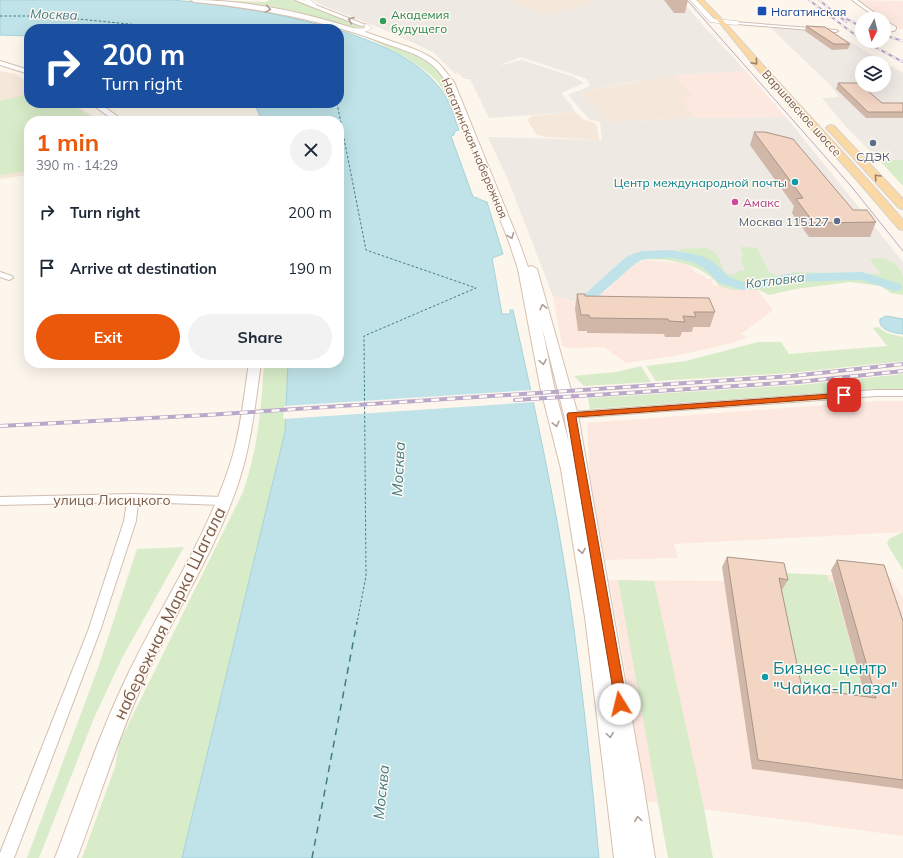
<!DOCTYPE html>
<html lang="en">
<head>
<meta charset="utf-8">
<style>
  :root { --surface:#fff; --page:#f2f2f3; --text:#1f2937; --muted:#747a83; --accent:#ea580c }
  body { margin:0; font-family:Mulish,sans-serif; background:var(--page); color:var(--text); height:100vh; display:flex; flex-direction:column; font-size:15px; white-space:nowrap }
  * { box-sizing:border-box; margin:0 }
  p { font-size:13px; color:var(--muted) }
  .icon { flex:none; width:22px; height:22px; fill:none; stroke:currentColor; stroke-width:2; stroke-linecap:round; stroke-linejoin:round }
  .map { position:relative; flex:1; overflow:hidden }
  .sheet { position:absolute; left:24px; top:116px; width:320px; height:252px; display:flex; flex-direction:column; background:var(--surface); border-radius:16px; box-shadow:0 4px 16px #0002 }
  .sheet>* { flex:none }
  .guide { position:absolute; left:24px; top:24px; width:320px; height:84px; border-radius:16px; box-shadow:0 4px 16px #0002; background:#1a4fa0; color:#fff; overflow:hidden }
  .needle { width:26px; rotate:187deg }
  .buttons { position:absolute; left:855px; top:12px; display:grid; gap:8px }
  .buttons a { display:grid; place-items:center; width:36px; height:36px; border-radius:50%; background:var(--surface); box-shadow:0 4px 16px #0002; font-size:20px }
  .pin { position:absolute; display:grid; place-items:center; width:34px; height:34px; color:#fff; margin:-17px; border-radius:8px; box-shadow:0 2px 6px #0006 }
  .me { position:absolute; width:44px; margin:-22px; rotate:351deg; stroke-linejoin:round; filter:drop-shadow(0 0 3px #0008) }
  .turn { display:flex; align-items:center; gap:14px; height:84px; padding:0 12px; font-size:18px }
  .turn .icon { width:52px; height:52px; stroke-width:2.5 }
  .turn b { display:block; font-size:28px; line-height:34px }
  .round { display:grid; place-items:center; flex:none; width:42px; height:42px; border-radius:21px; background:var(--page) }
  .headline { display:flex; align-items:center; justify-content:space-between; height:68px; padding:0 12px }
  h1 { font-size:24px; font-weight:700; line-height:30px; color:var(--accent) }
  .button { display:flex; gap:8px; margin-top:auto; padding:8px 12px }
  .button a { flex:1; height:46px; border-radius:24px; background:var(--accent); color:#fff; font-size:16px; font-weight:700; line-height:46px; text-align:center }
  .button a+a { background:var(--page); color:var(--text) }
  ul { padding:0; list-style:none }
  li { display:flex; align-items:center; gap:12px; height:56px; padding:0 12px }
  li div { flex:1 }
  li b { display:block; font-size:15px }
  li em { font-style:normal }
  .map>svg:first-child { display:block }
  .residential { fill:#f5e8da }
  .commercial { fill:#fde8e0 }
  .industrial { fill:#efe9e4; fill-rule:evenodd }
  .green { fill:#d8ecc9 }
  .water { fill:#bfe3e8; stroke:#a5d3da }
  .pier { fill:#fdf6ec }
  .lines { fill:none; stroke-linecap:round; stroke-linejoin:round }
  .river { fill:#bfe3e8; fill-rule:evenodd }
  .ferry-far1 { stroke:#437c86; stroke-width:1; stroke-dasharray:2.5 2; stroke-linecap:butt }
  .ferry { stroke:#437c86; stroke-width:1.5; stroke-dasharray:7 5.5; stroke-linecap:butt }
  .minor-casing { stroke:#d1beb0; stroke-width:2 }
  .tertiary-casing { stroke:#d1beb0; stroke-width:1 }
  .secondary-casing { stroke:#d6c0b0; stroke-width:2 }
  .primary-casing { stroke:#dad1cd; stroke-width:2 }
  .minor { fill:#fff; fill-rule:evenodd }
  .tertiary { fill:#fff; fill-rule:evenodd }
  .secondary { fill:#fff; fill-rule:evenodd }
  .primary { fill:#fbd9a5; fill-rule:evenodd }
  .tram { stroke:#b9a8c9; stroke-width:1 }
  .rail-far1-casing { stroke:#b9a8c9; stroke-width:2 }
  .rail-casing { stroke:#b9a8c9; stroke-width:4 }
  .rail-far1 { stroke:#fffaf3; stroke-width:1.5; stroke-dasharray:4; stroke-linecap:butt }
  .rail { stroke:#fffaf3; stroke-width:2.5; stroke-dasharray:8; stroke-linecap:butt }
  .wall { fill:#d1b7a8 }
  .building { fill:#f3d5c3; stroke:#aa9588 }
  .oneway { stroke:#af9d94 }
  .oneway2 { stroke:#a18267 }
  .route { fill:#ea580c; stroke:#983908 }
  .transit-dot { fill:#1a4fb4; stroke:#fffaf3; stroke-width:1.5 }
  .leisure-dot { fill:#2e9e5b; stroke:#fffaf3; stroke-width:1.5 }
  .service-dot { fill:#5c6f8a; stroke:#fffaf3; stroke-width:1.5 }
  .culture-dot { fill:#0f9aa8; stroke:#fffaf3; stroke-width:1.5 }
  .hotel-dot { fill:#d1479c; stroke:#fffaf3; stroke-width:1.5 }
  .labels { text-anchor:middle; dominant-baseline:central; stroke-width:3; stroke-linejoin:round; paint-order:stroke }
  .far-transit-label { font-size:12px; fill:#164399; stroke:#fffaf3; text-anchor:start }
  .far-leisure-label { font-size:12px; fill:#27864d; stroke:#fffaf3; text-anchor:start }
  .far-street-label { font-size:12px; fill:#7a5c4d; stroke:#fffaf3 }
  .far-service-label { font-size:12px; fill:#4e5e75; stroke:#fffaf3 }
  .far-culture-label { font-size:12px; fill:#0d838f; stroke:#fffaf3; text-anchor:end }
  .far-hotel-label { font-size:12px; fill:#b23c85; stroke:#fffaf3; text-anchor:start }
  .far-water-label { font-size:13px; font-style:italic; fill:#437c86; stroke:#fffaf3 }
  .street-label { font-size:14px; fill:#7a5c4d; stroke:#fffaf3 }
  .water-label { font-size:15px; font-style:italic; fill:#437c86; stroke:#fffaf3 }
  .near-street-label { font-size:17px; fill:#7a5c4d; stroke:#fffaf3 }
  .near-culture-label { font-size:17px; fill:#0d838f; stroke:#fffaf3; text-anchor:start }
</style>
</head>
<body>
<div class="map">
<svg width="903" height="858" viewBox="0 0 903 858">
  <rect width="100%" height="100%" fill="#fdf6ec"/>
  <g class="residential">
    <polygon points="511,0 602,0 547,15 508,1"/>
    <polygon points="0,71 15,74 29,83 29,103 73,103 100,121 29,121 29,175 0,179"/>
    <polygon points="668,76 675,76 695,97 681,98 695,118 609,122 580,92"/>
    <polygon points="575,112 584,120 595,123 597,126 599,140 544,137 543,136 537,135 527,120 531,117 531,116"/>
  </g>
  <g class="commercial">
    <polygon points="858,0 903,1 903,29 900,29"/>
    <polygon points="746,71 786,117 695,118 680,98 695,97 674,75"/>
    <polygon points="644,260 681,263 691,267 695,272 705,276 706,279 712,279 713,285 757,289 773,310 741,334 747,337 732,343 680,355 626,363 604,347 568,348 562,346 553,296 585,305 595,295 597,295 601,291 604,292 616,281 636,261 643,262"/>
    <polygon points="878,401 903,401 903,532 674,544 678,558 605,560 590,476 587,423"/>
    <polygon points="831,571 890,577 903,598 903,836 645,801 624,663 609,580 724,581 779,573 832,575"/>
  </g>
  <g class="industrial">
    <polygon points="313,0 511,0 509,1 547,15 602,0 681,0 710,33 746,71 675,75 675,76 632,82 580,92 609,122 695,118 786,117 903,262 903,275 727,276 700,254 638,254 580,303 553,296 508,180 488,137 602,140 600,122 590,120 568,95 590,86 587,79 521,57 498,66 522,60 574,77 584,83 561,93 572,106 571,106 575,112 489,118 470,79 464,79 458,73 455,74 433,52 383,29 322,5"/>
    <path d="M 771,27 L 822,30 L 835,39 L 845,39 L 903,73 L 903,160 L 879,160 L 847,128 L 822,98 L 839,97 L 829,84 L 772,29 ZM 862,63 L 884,63 L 884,85 L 862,85 Z"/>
  </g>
  <g class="green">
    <polygon points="209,0 266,2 269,0 293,0 365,28 359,29 289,11"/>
    <path d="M 368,38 L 371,38 C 400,49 432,57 449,85 C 453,92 456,102 459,111 L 457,114 L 438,82 L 427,72 L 407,58 Z"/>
    <polygon points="29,94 29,103 69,103 97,121 29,121 29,171 0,175 0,101"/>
    <polygon points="879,160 903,160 903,186"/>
    <path d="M 705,247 C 721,254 719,258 724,273 L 735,275 L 737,271 L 745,270 L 741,261 L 743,253 L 740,247 L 757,248 L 769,272 L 775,275 L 789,276 L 792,272 L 881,274 L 870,259 C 884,256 898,261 903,276 C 903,282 903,290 903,295 L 891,293 L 881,286 L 850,282 L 796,289 L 769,295 L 759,290 L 734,290 L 719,286 C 705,264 661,255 637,261 C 632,262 621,276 617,280 L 612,280 L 609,277 L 633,256 L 632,253 L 669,254 L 680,251 L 679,249 L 704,248 Z"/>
    <polygon points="878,327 887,333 903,337 903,361 790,373 656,381 646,366 686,361 758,342 781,342 789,354 887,346 873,328"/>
    <path d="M 264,363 L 288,363 L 285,432 L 182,858 L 82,858 L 115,767 L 119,744 L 124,733 L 243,492 C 258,448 261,410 264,363 Z"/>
    <polygon points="641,366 651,382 584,386 574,376 616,372"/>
    <polygon points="903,374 903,389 876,389 590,409 588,398 800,385"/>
    <polygon points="903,532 903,570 887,544 889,539"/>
    <polygon points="184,547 122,658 94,718 39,858 27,858 98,668 137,549"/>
    <polygon points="779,573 827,575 829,581 833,582 868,707 795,698 773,589 782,590"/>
    <polygon points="618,580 654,581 704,808 713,858 668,858"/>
  </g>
  <g class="water">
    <path d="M 0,0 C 56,0 114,0 171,0 C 227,4 282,14 335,29 L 29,29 L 29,36 L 0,35 Z"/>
    <path d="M 339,30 C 380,44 427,61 448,101 C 453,110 455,121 459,130 L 455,131 L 454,135 L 451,136 L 473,197 C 477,197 482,201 487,202 L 503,254 L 492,258 L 502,314 L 510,314 L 510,310 L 513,310 C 534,404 555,499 569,594 C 582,682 591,770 599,858 L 182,858 L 285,432 L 288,363 L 339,363 L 339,121 L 262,121 L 254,103 L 339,103 Z"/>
    <path d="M 886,316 L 903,319 L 903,334 C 894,333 878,330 880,319 Z"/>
  </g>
  <polygon class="pier" points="532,390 535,402 283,419 284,406"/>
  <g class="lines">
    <polygon class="river" points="672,250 702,256 715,263 729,277 743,282 764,280 786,274 862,272 900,284 902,287 900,290 895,291 861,280 787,282 765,288 742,290 719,283 705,269 693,262 672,258 644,259 636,263 587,306 582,307 577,306 575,303 626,257 642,251"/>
    <g class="ferry-far1">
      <polyline points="0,16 48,16 179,29"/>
      <polyline points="337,103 366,250 476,288 364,336 366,576 357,623"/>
    </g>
    <polyline class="ferry" points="312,858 357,622"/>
    <defs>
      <g id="minor">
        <polygon points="852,0 857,0 883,19 878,19"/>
        <polygon points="884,20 896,27 896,29 894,31 884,32 884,30 891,28 884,23"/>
        <polygon points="735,22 836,30 838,31 836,32 737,24"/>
        <polygon points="0,272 12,276 13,278 9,280 0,277"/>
        <polygon points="876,390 903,390 903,396 876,396 571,418 566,415 571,412"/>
        <polygon points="133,494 223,497 227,498 229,501 227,504 223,505 138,502 136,521 100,631 14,858 0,858 0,853 88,631 124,521 127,502 0,505 0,497"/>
      </g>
      <g id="tertiary">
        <polygon points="304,0 310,0 317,5 312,6"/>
        <polygon points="690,0 696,0 714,19 737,21 740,23 737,25 710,22"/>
        <path d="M 367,24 L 372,28 C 366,33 358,34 351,30 C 355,26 361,30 365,28 L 365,25 Z"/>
      </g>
      <g id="secondary">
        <path d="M 191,0 C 258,0 326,17 388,40 C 405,46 422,50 436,61 C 443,67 448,75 454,82 L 519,242 L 528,267 L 532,266 L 537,269 L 578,415 L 643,782 L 655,858 L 614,858 L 585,617 L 561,469 L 540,386 L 518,269 L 509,242 L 446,82 C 442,75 437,69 431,64 C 417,53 400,49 384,43 C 322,20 259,8 194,2 ZM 542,327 L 564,415 L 569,443 L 554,386 Z"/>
        <polygon points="295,0 303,0 366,25 361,26"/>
        <polygon points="0,61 29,70 29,74 0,65"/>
        <polygon points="90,103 99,103 124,121 115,121"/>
        <path d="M 249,363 L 261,363 C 255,405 251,447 237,487 C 213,556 172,617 143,683 C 117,740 99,800 77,858 L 55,858 C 79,795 100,731 130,670 C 164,600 209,534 232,458 C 241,427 244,395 249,363 Z"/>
      </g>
      <g id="primary">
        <path d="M 696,0 L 703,0 C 727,23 748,49 771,74 C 815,122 860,170 903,220 L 903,230 L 899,229 L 856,179 L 758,70 L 721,24 Z"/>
        <polygon points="831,125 834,126 903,199 903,209 899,208 828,130 826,128 828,126"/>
      </g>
    </defs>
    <use href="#minor" class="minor-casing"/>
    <use href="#tertiary" class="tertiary-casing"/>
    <use href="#secondary" class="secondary-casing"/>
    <use href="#primary" class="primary-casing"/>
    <use href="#minor" class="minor"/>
    <use href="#tertiary" class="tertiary"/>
    <use href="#secondary" class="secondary"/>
    <use href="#primary" class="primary"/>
    <polyline class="tram" points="687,0 851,186 903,251"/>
    <defs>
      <g id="rail-far1">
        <polyline points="809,0 862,40"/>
        <polyline points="819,0 846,22"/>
        <polyline points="843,17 862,27"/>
        <polyline points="884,35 903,41"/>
        <polyline points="864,41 903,62"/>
      </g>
      <g id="rail">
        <polyline points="515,400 798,382 903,371"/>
        <polyline points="0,426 207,415 792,376 903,364"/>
      </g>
    </defs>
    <use href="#rail-far1" class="rail-far1-casing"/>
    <use href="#rail" class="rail-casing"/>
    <use href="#rail-far1" class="rail-far1"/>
    <use href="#rail" class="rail"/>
  </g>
  <g class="wall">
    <polygon points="664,0 688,0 685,13 674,13"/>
    <polygon points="806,26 850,44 848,49 832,50 805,31"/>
    <polygon points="838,83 882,103 903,103 903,118 866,118 836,89"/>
    <polygon points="754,132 853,210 876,222 870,237 809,237 792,213 794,206 750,145"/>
    <polygon points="577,294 585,296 715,312 710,327 693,327 692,332 682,332 680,337 665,337 664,334 587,333 587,331 578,331 575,309"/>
    <polygon points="727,557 788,580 782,590 781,590 802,688 865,696 831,570 837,560 903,621 903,789 752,769 722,567"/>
  </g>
  <g class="building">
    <polygon points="806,26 825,27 850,44 834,44"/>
    <polygon points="838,83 859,83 882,103 903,103 903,112 868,112"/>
    <polygon points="754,132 765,132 793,139 853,210 867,210 876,222 814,223 796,199 803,198"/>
    <polygon points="577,294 585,294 585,296 709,298 715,312 694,312 696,317 683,316 685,322 669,321 668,319 590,318 589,315 581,315"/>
    <polygon points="727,557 784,563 788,580 779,578 802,688 876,698 837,560 884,565 903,621 903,780 758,760"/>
  </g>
  <defs><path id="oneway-chevron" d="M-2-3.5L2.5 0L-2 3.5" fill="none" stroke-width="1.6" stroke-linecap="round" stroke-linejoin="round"/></defs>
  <g class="oneway">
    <use href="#oneway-chevron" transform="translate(268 9) rotate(10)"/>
    <use href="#oneway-chevron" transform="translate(351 20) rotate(-159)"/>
    <use href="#oneway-chevron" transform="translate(511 236) rotate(68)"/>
    <use href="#oneway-chevron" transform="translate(543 307) rotate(-104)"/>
    <use href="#oneway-chevron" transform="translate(543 362) rotate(81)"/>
    <use href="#oneway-chevron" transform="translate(556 424) rotate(76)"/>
    <use href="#oneway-chevron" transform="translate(582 551) rotate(80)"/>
    <use href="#oneway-chevron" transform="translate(610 735) rotate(82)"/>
    <use href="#oneway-chevron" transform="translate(638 819) rotate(-98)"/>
  </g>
  <g class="oneway2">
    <use href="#oneway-chevron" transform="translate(755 62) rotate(49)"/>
    <use href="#oneway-chevron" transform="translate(877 177) rotate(-133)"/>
  </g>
  <polygon class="route" points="844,393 849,395 848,397 576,417 627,704 625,708 620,710 616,708 567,415 568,413"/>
  <rect class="transit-dot" x="757" y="6" width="10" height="10" rx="2"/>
  <circle class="leisure-dot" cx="383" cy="21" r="4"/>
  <g class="service-dot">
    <circle cx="873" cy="143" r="4"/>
    <circle cx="837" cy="221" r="4"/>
  </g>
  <g class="culture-dot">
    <circle cx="795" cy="182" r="4"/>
    <circle cx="765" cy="677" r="4"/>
  </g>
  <circle class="hotel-dot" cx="735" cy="202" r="4"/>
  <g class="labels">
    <g class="far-transit-label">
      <text x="771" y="11">Нагатинская</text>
    </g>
    <g class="far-leisure-label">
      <text x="391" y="14">Академия<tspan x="391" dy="14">будущего</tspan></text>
    </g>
    <g class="far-street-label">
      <text transform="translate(802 113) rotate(48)">Варшавское шоссе</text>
      <text transform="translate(475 148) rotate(67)">Нагатинская набережная</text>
    </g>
    <g class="far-service-label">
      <text x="873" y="156">СДЭК</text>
      <text x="829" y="221" text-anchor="end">Москва 115127</text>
    </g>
    <g class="far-culture-label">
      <text x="787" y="182">Центр международной почты</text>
    </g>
    <g class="far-hotel-label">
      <text x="743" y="202">Амакс</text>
    </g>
    <g class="far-water-label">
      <text transform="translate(54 14) rotate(2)">Москва</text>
      <text transform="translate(775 280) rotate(-7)">Котловка</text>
    </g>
    <g class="street-label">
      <text x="112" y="500">улица Лисицкого</text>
    </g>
    <g class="water-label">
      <text transform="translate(398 469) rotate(-87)">Москва</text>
      <text transform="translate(381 792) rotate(-84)">Москва</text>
    </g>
    <g class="near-street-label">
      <text transform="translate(169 613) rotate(-64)">набережная Марка Шагала</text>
    </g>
    <g class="near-culture-label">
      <text x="773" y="667">Бизнес-центр<tspan x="773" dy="20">"Чайка-Плаза"</tspan></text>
    </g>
  </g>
</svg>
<div class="buttons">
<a><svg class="needle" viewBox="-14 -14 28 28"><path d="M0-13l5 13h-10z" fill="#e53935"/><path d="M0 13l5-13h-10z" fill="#747a83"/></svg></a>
<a><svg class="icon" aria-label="layers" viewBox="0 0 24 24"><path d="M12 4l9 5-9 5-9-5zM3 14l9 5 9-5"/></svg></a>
</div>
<div class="pin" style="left:844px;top:395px;background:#d93025"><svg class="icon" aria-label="arrive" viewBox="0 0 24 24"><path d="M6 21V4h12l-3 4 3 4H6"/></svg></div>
<svg class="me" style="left:620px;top:704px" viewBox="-20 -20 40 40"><circle r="19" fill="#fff"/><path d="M0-13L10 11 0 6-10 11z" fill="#ea580c"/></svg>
<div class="guide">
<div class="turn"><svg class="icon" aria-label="right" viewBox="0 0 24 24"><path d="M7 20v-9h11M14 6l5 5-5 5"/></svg><div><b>200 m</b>Turn right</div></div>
</div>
<section class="sheet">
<div class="headline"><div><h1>1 min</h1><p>390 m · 14:29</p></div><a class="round"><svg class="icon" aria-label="close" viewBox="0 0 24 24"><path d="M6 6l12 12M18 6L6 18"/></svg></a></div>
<ul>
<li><svg class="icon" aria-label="right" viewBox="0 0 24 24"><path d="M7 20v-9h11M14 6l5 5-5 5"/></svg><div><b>Turn right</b></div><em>200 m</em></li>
<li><svg class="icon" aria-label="arrive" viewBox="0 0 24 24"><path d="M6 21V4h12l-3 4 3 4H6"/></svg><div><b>Arrive at destination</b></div><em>190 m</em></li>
</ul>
<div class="button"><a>Exit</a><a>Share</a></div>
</section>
</div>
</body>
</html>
